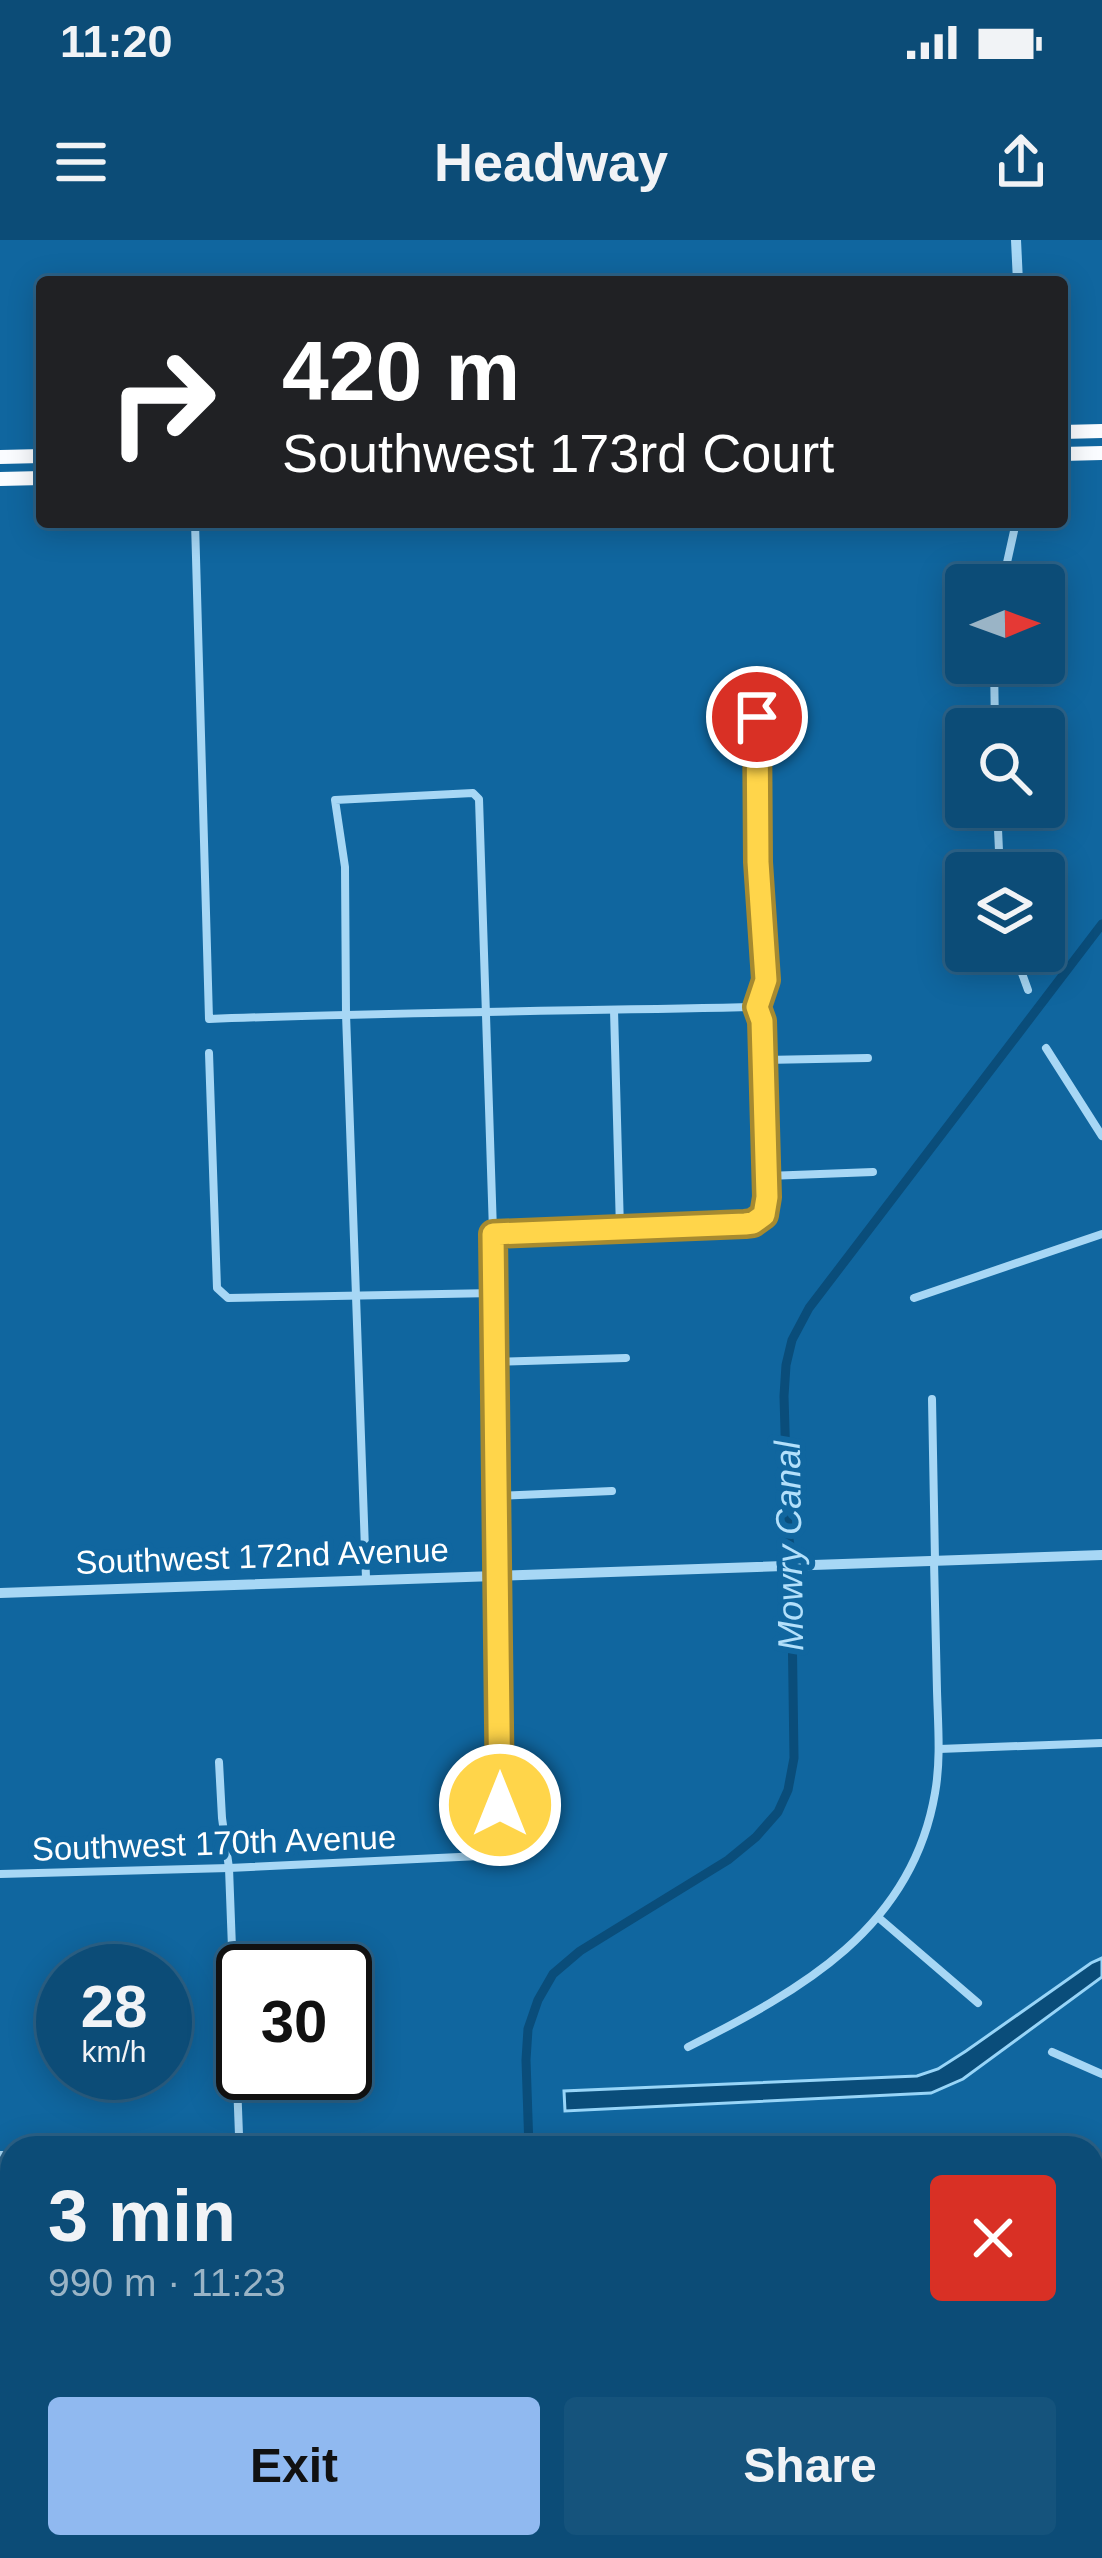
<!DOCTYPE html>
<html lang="en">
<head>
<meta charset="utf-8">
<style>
  :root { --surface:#0c4c77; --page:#15537c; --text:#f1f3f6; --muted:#9ab4c6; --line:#2c6389; --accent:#90b9f0 }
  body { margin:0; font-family:Arial,sans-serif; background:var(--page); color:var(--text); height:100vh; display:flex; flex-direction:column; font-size:45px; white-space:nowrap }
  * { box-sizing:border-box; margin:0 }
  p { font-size:39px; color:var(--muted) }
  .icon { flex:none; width:66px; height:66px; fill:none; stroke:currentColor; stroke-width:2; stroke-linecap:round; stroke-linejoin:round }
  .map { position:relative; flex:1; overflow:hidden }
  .panel { position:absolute; left:0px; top:1896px; width:1104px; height:423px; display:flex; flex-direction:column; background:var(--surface); border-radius:36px 36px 0 0; box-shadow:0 6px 30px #0003,0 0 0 3px var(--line) }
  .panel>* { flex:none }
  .hud { position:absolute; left:36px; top:36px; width:1032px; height:252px; border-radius:12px; box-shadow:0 6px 30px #0003,0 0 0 3px var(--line); background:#202124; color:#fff; overflow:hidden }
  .needle { width:78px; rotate:89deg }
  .controls { position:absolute; left:945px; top:324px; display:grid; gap:24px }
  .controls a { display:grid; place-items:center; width:120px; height:120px; border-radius:12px; background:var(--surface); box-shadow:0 6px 30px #0003,0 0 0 3px var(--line); font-size:60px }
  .speed { position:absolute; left:36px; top:1704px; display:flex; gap:24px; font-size:60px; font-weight:700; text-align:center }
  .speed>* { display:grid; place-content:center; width:156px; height:156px; border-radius:50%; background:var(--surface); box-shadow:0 6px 30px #0003,0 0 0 3px var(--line); line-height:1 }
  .speed small { font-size:30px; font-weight:400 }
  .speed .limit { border:6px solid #111; border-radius:18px; background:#fff; color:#111 }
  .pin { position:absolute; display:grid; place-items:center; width:102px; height:102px; color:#fff; margin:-51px; border:6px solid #fff; border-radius:50%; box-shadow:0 3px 12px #0007 }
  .me { position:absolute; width:132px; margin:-66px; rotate:0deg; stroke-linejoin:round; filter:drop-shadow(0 0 9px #0008) }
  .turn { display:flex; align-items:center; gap:42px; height:252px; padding:0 48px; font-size:54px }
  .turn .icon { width:156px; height:156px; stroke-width:2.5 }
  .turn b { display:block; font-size:84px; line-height:102px }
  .round { display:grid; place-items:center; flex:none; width:126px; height:126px; border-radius:12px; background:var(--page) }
  .headline { display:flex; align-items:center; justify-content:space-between; height:204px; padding:0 48px }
  h1 { font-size:72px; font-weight:700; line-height:90px }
  .primary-button { display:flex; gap:24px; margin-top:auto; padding:24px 48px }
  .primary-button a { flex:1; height:138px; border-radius:12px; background:var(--accent); color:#111; font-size:48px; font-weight:700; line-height:138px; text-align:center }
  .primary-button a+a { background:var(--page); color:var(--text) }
  .status { display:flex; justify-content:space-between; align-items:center; height:84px; padding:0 60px; background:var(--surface); direction:ltr }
  .status svg { height:33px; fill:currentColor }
  header { display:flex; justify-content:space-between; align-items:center; height:156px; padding:0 48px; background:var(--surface); font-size:54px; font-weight:700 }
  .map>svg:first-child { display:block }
  .water { fill:#0a4d7a; stroke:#98d5f8; stroke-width:3 }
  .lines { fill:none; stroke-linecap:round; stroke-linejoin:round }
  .canal { stroke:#0a4d7a; stroke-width:9 }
  .minor { stroke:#a7d7f5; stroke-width:8 }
  .tertiary { stroke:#a7d7f5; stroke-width:10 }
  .trunk { stroke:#fafcff; stroke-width:14 }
  .route-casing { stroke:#a68a30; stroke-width:30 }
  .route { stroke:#ffd54a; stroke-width:21 }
  .labels { text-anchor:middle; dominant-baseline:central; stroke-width:12; stroke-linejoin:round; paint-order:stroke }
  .street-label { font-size:33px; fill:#fff; stroke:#10669f }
  .water-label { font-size:36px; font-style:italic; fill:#b3e0fb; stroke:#10669f }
</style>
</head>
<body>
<div class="status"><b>11:20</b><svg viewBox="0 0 49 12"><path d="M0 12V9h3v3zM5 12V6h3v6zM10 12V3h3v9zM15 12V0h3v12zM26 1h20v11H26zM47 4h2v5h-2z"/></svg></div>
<header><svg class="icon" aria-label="menu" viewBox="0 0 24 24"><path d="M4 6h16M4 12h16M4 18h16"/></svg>Headway<svg class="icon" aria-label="share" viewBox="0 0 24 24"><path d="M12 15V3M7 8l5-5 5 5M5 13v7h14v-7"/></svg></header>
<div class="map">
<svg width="1102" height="2318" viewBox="0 0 1102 2318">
  <rect width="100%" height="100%" fill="#10669f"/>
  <polygon class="water" points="1102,1718 1102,1737 963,1839 931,1853 565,1871 564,1851 917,1836 938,1829 966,1811 1091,1723"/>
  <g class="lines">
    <g class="canal">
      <polyline points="529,1908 526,1820 528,1789 538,1760 553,1734 580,1711 728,1620 756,1597 778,1572 788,1550 794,1518 792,1377 794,1331 788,1293 784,1156 786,1125 792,1100 809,1068 1102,684"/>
      <polyline points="319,2318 330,2307"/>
    </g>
    <g class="minor">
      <path d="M 195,282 L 209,779 C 391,772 574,771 757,767"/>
      <polyline points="1002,345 1016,282"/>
      <polyline points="994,423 995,489"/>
      <polyline points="997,567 1000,633"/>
      <polyline points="1014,711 1028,750"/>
      <polyline points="614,770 620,989"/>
      <polyline points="1046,808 1102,896"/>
      <polyline points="209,813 217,1048 228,1058 495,1053"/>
      <polyline points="764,820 868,818"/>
      <polyline points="767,936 873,932"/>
      <polyline points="493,994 744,984 753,983 764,975 767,957 762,781 757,767 766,740 758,622 757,477"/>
      <polyline points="914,1058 1102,994"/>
      <polyline points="494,1122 626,1118"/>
      <polyline points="932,1159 935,1320"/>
      <polyline points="497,1256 612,1251"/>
      <polyline points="939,1509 1102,1503"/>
      <polyline points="219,1522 222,1578 229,1628 239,1895 237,1904 230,1908"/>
      <polyline points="0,1634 229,1628 501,1615 495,1053 479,559 473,553 335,560 345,627 346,774 366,1338"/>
      <polyline points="879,1678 978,1763"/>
      <path d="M 688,1807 C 801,1750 912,1689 935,1553 C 941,1520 938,1485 937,1451 C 936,1408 935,1365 934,1321"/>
      <polyline points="1052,1812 1102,1834"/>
      <polyline points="0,1915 12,1915"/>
      <polyline points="1092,2016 1102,1973"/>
      <polyline points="837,2307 837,2318"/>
      <polyline points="1076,2307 1077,2318"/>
    </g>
    <g class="tertiary">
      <polyline points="1016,0 1018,42"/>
      <polyline points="0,1353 1102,1315"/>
    </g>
    <g class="trunk">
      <polyline points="1062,192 1102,191"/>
      <polyline points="1062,214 1102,213"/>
      <polyline points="0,217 42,216"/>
      <polyline points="0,239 42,238"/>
    </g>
  </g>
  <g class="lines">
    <defs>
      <polyline id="route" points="500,1565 493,994 745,984 753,983 764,975 767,957 762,781 757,767 766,740 758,622 757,477"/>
    </defs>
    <use href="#route" class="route-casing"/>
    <use href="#route" class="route"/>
  </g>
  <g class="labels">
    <g class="street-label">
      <text transform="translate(262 1316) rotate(-2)">Southwest 172nd Avenue</text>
      <text transform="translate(214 1603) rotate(-2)">Southwest 170th Avenue</text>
    </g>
    <g class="water-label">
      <text transform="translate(789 1306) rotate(-91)">Mowry Canal</text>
    </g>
  </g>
</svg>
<div class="controls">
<a><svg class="needle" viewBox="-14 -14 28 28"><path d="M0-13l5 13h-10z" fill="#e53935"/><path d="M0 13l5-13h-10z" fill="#9ab4c6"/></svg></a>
<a><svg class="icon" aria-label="search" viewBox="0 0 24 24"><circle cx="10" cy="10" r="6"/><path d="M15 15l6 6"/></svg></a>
<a><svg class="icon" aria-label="layers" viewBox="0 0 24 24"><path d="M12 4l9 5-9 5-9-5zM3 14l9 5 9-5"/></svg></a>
</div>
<div class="speed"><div>28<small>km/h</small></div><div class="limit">30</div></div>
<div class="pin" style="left:757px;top:477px;background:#d93025"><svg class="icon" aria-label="arrive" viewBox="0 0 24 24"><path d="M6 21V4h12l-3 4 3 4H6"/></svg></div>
<svg class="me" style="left:500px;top:1565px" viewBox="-20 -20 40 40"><circle r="17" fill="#ffd54a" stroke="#fff" stroke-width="3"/><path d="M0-11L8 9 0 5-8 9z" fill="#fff"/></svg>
<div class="hud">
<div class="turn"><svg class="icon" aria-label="right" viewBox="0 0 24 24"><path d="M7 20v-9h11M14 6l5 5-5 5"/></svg><div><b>420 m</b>Southwest 173rd Court</div></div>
</div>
<section class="panel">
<div class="headline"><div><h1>3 min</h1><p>990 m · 11:23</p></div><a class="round" style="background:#d93025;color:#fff"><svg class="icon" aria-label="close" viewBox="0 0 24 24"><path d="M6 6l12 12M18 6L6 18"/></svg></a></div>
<div class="primary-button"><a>Exit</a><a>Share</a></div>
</section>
</div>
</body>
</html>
